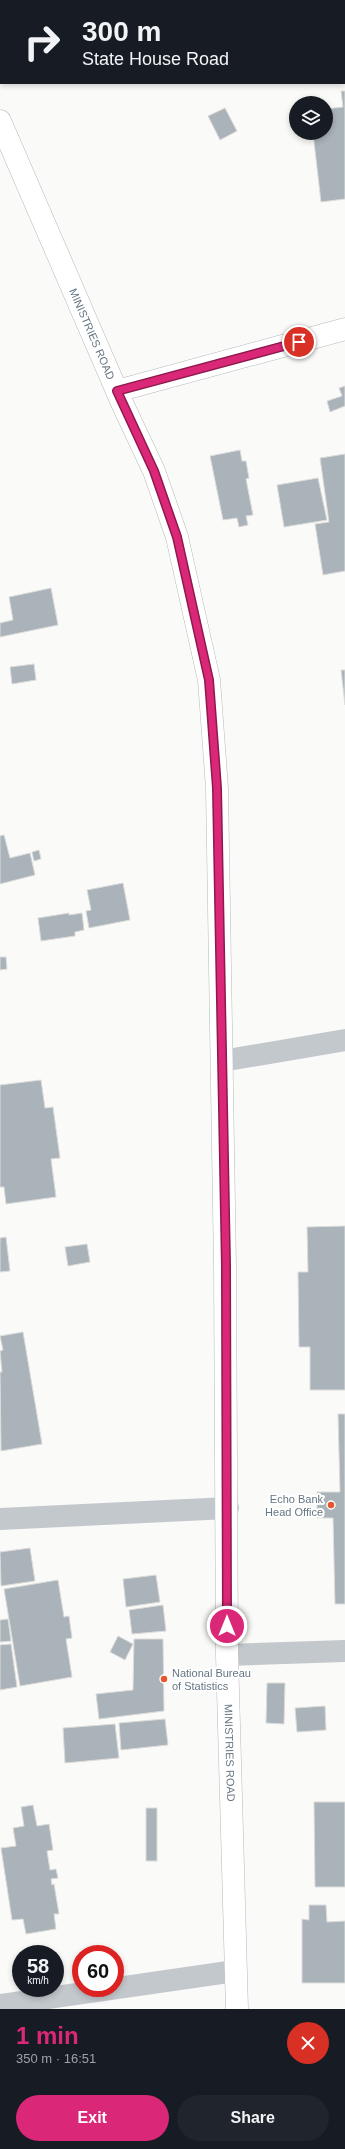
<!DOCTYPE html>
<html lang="en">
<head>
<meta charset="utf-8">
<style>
  :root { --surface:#171b24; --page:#20242c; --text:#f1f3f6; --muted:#9ea1a6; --accent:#db2777 }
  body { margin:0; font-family:Arial,sans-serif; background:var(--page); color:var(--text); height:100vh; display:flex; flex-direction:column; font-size:15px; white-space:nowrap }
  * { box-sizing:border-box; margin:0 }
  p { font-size:13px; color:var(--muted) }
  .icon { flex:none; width:22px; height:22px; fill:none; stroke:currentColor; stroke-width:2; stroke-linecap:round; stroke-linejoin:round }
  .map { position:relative; height:2009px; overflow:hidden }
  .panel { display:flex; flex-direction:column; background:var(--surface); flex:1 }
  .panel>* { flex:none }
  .guide { position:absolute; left:0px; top:0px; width:345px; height:84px; box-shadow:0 2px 6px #0003; background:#171b24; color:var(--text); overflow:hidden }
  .controls { position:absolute; left:289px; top:96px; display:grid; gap:8px }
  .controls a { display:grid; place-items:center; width:44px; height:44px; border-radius:50%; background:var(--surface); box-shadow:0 2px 6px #0003; font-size:20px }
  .speed { position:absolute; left:12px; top:1945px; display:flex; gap:8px; font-size:20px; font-weight:700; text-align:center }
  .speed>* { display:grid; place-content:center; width:52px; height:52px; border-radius:50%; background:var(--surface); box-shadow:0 2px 6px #0003; line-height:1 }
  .speed small { font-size:10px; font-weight:400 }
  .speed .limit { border:6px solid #d22; background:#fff; color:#111 }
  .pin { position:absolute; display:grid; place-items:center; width:34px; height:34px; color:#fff; margin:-17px; border:2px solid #fff; border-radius:50%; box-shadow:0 1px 4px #0007 }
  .me { position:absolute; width:44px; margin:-22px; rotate:0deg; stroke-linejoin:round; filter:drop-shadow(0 0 3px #0008) }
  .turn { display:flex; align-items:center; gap:14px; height:84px; padding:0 16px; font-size:18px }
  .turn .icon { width:52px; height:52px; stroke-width:2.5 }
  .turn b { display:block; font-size:28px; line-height:34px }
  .round { display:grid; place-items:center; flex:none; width:42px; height:42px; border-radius:21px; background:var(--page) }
  .headline { display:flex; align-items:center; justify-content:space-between; height:68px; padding:0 16px }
  h1 { font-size:24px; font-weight:600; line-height:30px; color:var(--accent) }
  .action { display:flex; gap:8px; margin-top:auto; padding:8px 16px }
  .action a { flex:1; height:46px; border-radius:24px; background:var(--accent); color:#fff; font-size:16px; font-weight:600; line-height:46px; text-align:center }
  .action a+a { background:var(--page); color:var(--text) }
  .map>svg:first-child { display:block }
  .building { fill:#aab3b9; stroke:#dcdcda }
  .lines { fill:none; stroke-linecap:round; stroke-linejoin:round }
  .major-casing { stroke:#b5babe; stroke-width:23 }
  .minor { stroke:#c3c8cc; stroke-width:22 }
  .major { stroke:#fff; stroke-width:22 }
  .route-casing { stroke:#8e194d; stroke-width:10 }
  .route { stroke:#db2777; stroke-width:7 }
  .poi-dot { fill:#e4572e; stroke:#fff; stroke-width:1.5 }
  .labels { text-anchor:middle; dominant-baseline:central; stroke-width:4; stroke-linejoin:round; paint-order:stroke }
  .street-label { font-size:11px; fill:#657683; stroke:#fff }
  .poi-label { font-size:11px; fill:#657683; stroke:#fff; text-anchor:end }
</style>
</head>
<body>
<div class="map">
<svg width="345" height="2009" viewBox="0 0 345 2009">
  <rect width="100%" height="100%" fill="#fafaf8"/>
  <g class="building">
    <polygon points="341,91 345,91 345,199 321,202 313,133 326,133 326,109 343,107"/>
    <polygon points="225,108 237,131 220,140 208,116"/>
    <polygon points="345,386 345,406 330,412 327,401 342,396 339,388"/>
    <polygon points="240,450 242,461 246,461 249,478 246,479 253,515 246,516 248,525 239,527 237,518 223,520 210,456"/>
    <polygon points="345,454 345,571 323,575 315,524 329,522 320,458"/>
    <polygon points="318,478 327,520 284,527 277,485"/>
    <polygon points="51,588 58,625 0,637 0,623 13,620 9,597"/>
    <polygon points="34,664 36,680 12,684 10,667"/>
    <polygon points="341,670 345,670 345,705"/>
    <polygon points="4,835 10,858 30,853 35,875 0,884 0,836"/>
    <polygon points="39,850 41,859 34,861 32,852"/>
    <polygon points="123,883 130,920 89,928 86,911 91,910 87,890"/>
    <polygon points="69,913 69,915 82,913 84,930 75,932 75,936 41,941 38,918"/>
    <polygon points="0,957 6,957 7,969 0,970"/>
    <polygon points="41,1080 45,1108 53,1107 60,1158 51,1159 56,1197 6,1204 4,1187 0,1187 0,1085"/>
    <polygon points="345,1226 345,1390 310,1390 310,1347 299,1347 298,1272 308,1272 307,1227"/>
    <polygon points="6,1237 10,1271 0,1272 0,1238"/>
    <polygon points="87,1244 90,1262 68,1266 65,1247"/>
    <polygon points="23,1332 42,1444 1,1451 0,1372 2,1372 0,1351 3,1350 0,1336"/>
    <polygon points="338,1414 345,1414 345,1604 335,1604 333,1518 317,1518 317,1492 340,1492"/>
    <polygon points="30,1548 35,1581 1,1586 0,1552"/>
    <polygon points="156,1575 160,1602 126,1607 123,1579"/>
    <polygon points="58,1580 64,1617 69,1616 72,1638 66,1639 72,1677 20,1686 4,1589"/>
    <polygon points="163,1605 166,1631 132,1634 129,1610"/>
    <polygon points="8,1619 11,1641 0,1642 0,1620"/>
    <polygon points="118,1636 133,1644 125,1660 110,1652"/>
    <polygon points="134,1639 163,1639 164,1711 99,1719 96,1694 133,1690"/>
    <polygon points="11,1644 17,1687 0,1690 0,1645"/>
    <polygon points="267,1683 285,1683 284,1724 266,1723"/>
    <polygon points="325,1706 326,1730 297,1732 295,1708"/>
    <polygon points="165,1719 168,1745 121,1750 119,1723"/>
    <polygon points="115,1724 119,1758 65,1763 63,1728"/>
    <polygon points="314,1802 345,1802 345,1887 315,1887"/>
    <polygon points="33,1805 37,1826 49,1824 53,1850 47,1851 50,1870 56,1869 58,1878 51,1879 52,1885 54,1884 59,1914 54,1914 56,1929 26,1934 23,1919 12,1920 1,1848 16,1846 13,1828 24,1826 21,1807"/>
    <rect x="146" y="1808" width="11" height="53"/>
    <polygon points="309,1905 326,1905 327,1922 345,1921 345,1983 302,1983 302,1919 309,1920"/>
  </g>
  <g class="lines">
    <defs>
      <g id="major">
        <polyline points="85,1 89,0"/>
        <polyline points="0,22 1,22"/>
        <path id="s1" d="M 0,121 L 122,403 L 154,471 L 177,537 L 209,680 L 217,788 L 225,1266 L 227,1655 L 237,2009"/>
        <polyline points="117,391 345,329"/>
      </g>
    </defs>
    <use href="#major" class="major-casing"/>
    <g class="minor">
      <polyline points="222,1061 345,1040"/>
      <polyline points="0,1519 228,1508"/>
      <polyline points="227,1655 345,1651"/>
      <polyline points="0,2005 235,1971"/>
    </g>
    <use href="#major" class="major"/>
  </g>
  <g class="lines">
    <defs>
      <polyline id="route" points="227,1626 226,1266 217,788 209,680 177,537 154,471 117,391 299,342"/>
    </defs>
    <use href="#route" class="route-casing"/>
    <use href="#route" class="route"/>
  </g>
  <g class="poi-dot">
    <circle cx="331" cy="1505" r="4"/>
    <circle cx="164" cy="1679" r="4"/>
  </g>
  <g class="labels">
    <g class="street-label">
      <text stroke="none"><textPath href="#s1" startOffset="232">MINISTRIES ROAD</textPath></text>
      <text stroke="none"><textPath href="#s1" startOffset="1672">MINISTRIES ROAD</textPath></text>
    </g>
    <g class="poi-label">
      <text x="323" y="1499">Echo Bank<tspan x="323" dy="13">Head Office</tspan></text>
      <text x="172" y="1673" text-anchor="start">National Bureau<tspan x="172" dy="13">of Statistics</tspan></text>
    </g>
  </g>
</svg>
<div class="controls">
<a><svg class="icon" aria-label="layers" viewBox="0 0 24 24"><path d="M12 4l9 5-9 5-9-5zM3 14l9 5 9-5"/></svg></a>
</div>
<div class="speed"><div>58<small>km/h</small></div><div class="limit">60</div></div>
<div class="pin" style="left:299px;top:342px;background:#d93025"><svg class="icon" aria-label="arrive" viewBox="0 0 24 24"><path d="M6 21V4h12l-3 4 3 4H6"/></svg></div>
<svg class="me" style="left:227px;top:1626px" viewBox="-20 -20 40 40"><circle r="17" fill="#db2777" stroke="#fff" stroke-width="3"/><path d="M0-11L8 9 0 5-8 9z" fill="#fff"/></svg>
<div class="guide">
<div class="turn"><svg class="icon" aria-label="right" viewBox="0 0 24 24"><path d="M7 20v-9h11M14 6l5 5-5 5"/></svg><div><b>300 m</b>State House Road</div></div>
</div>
</div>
<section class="panel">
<div class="headline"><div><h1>1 min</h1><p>350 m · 16:51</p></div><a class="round" style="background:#d93025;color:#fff"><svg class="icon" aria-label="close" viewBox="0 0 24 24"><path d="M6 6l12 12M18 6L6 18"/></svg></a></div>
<div class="action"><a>Exit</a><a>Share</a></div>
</section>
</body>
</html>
